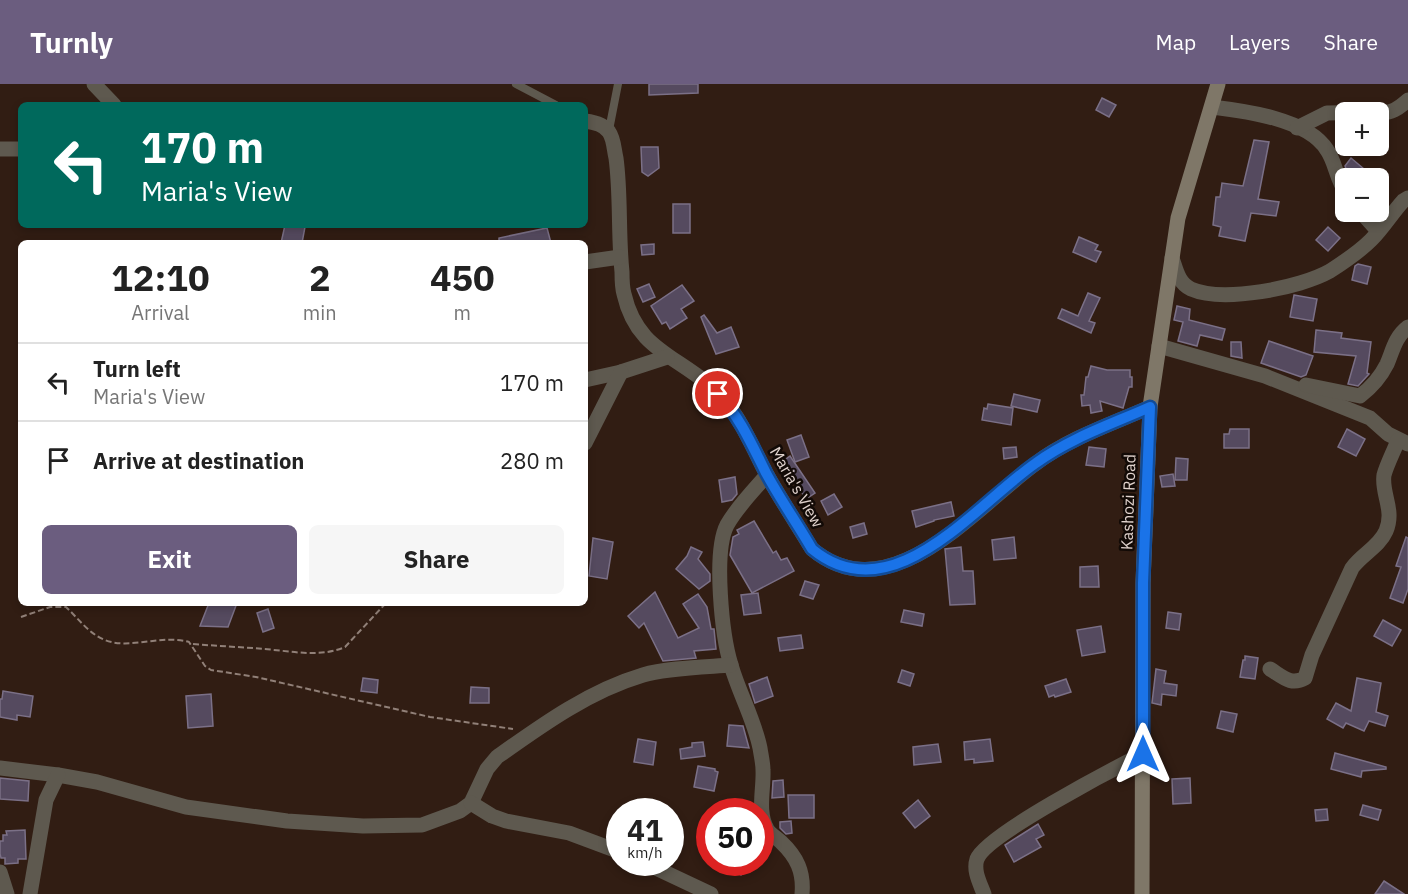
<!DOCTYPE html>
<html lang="en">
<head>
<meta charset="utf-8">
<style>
  :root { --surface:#fff; --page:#f6f6f6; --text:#222; --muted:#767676; --line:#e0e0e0; --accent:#6b5d7f }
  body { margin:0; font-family:"IBM Plex Sans",sans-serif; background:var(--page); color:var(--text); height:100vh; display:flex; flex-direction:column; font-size:22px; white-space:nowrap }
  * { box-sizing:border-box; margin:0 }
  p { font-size:20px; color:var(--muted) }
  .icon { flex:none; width:33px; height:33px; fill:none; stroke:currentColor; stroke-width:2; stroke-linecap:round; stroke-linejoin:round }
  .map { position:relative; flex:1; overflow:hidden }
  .panel { position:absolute; left:18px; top:156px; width:570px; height:366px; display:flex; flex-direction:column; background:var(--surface); border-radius:9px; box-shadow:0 3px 9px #0003 }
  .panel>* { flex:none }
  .hud { position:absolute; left:18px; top:18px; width:570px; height:126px; border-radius:9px; box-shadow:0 3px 9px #0003; background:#00695c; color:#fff; overflow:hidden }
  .buttons { position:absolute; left:1335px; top:18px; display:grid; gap:12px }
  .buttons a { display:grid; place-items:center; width:54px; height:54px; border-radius:9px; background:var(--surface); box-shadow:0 3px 9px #0003; font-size:30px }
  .speed { position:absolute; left:606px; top:714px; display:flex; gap:12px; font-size:30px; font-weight:700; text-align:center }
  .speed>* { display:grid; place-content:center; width:78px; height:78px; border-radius:50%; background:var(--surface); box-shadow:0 3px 9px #0003; line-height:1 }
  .speed small { font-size:15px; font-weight:400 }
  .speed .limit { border:9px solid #d22; background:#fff; color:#111 }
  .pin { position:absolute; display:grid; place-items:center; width:51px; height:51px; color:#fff; margin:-26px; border:3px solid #fff; border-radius:50%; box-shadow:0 2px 6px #0007 }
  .me { position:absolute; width:66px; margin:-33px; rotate:0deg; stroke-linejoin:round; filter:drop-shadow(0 0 4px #0008) }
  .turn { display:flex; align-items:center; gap:21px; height:126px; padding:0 24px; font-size:27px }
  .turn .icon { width:78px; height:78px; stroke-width:2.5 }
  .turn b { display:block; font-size:42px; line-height:51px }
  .eta { display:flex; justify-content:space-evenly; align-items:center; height:102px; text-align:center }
  .eta b { font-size:36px; font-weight:800; line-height:42px }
  .cta { display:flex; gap:12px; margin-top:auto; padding:12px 24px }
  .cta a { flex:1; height:69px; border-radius:9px; background:var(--accent); color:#fff; font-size:24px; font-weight:800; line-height:69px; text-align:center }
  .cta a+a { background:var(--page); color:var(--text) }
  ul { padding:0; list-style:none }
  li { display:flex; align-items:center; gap:18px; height:78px; padding:0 24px; border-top:2px solid var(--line) }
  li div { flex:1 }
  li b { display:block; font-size:22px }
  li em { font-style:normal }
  header { display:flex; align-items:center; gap:36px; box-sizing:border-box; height:84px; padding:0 30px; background:var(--accent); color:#fff }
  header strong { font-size:28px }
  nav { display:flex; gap:33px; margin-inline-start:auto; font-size:21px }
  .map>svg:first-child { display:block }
  .building { fill:#554a5f; stroke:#7b7087; stroke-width:1.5 }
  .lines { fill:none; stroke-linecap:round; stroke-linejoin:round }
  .path { stroke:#918078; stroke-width:2; stroke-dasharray:6 3; stroke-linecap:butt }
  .lane { stroke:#5e594f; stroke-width:8 }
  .street { stroke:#5e594f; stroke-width:15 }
  .secondary { stroke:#7f7768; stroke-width:15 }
  .route-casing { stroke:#114b97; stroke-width:15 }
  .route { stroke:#1a73e8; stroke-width:10 }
  .labels { text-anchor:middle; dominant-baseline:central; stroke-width:5; stroke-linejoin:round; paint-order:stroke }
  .street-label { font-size:16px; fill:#e0d2cc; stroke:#120a06 }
</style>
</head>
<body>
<header>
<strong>Turnly</strong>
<nav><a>Map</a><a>Layers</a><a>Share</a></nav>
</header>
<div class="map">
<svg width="1408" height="810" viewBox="0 0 1408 810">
  <rect width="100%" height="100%" fill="#311d13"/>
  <g class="building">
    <polygon points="649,0 698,0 698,9 649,11"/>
    <polygon points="1102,14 1116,21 1109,33 1096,26"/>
    <polygon points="1254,56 1269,58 1258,115 1279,118 1276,132 1251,129 1245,157 1219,152 1221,143 1213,141 1216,113 1220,113 1222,99 1243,102"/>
    <polygon points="641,63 658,63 659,84 648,92 642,88"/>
    <polygon points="1351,74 1364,85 1355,94 1349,94 1345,82"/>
    <rect x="673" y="120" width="17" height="29"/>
    <polygon points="285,141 305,143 302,159 281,159"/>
    <polygon points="1328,143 1340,154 1328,167 1316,156"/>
    <polygon points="547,144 551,159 499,159 499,154"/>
    <polygon points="1079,153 1098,161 1095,166 1101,168 1096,178 1073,168"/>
    <polygon points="654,160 654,170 642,171 641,161"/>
    <polygon points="1358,180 1371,183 1367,200 1352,196 1355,182"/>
    <polygon points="649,200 655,213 643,218 637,205"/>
    <polygon points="682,201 694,217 681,225 687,234 670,245 666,238 662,240 651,222"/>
    <polygon points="1088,209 1100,214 1089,237 1095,239 1091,249 1058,234 1062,225 1078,232"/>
    <polygon points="1294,211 1317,215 1313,237 1290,233"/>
    <polygon points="1177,222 1190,225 1189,236 1225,245 1222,256 1200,251 1197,262 1178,257 1183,238 1174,236"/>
    <polygon points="704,231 717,249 731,243 739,263 716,270 701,233"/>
    <polygon points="1316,246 1342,249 1341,254 1371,258 1367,289 1369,290 1358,302 1348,300 1356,272 1314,268"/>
    <polygon points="1269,257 1313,272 1306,291 1301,293 1261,279"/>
    <polygon points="1231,258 1241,258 1242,274 1231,272"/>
    <polygon points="1091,282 1107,286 1130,286 1130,293 1132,293 1132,303 1129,303 1123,324 1100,317 1102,327 1091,329 1090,321 1082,322 1081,311 1084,311 1086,293 1088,293"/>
    <polygon points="1014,310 1040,316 1037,328 1011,322"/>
    <polygon points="988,320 1013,324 1011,341 982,336 984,324 987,325"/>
    <polygon points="1230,345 1249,345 1249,364 1224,364 1224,350 1229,350"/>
    <polygon points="1347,345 1365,355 1356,372 1338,363"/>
    <polygon points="801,351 809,373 795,378 787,356"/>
    <polygon points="1016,363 1017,373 1004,375 1003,364"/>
    <polygon points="1089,363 1106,365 1104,383 1086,381"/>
    <polygon points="790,372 815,409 806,415 782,378"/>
    <polygon points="1176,374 1188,375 1187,396 1175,396"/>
    <polygon points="1173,390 1175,402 1162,403 1160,392"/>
    <polygon points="735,393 737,410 732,416 722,418 719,396"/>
    <polygon points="834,410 842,423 828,431 821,417"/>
    <polygon points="951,418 954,432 934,436 934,437 916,443 912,427"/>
    <polygon points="754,437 773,469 776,467 781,476 787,474 794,487 752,509 730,471 733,453 739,450 737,446"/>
    <polygon points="864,439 867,450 853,454 850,443"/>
    <polygon points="1014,453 1016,474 994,476 992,456"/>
    <polygon points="1406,453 1408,454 1408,505 1403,519 1390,514 1401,483 1396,482"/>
    <polygon points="593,454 613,458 607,495 589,492"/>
    <polygon points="691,463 702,468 698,475 710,490 710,497 699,505 676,485 687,472"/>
    <polygon points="961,463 963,487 973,487 975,520 950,521 945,465"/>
    <polygon points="1098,482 1099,503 1080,503 1080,483"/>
    <polygon points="805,497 819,501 813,515 800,511"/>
    <polygon points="655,508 678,554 699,544 683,520 698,510 707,523 711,545 714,545 716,565 694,567 696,574 663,577 644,539 639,544 628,532"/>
    <polygon points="758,509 761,529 744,531 741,511"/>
    <polygon points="209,519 237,519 228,543 200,542"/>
    <polygon points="268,525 274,544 263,548 257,529"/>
    <polygon points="904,526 924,530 922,542 901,538"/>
    <polygon points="1168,528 1181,530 1179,546 1166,544"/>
    <polygon points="1383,536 1401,546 1392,562 1374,552"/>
    <polygon points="1101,542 1105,568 1082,572 1077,546"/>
    <polygon points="801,551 803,564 780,567 778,554"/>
    <polygon points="1245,572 1258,574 1255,595 1240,593 1243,576 1245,576"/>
    <polygon points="1156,585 1166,587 1164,599 1177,601 1176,612 1162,610 1161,621 1152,619"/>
    <polygon points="902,586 914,590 910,602 898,598"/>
    <polygon points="767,593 773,612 755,619 749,600"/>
    <polygon points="363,594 378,596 377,609 361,607"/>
    <polygon points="1357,594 1381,599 1376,628 1388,632 1385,642 1369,637 1364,647 1346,639 1343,644 1327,635 1336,619 1351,627"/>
    <polygon points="1066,595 1071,608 1055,613 1054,611 1049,613 1045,602"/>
    <polygon points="471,603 489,604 489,619 470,619"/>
    <polygon points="3,607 33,612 30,633 17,631 17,636 0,633 0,615 2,615"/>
    <polygon points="211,610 213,642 188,644 186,612"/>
    <polygon points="1221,627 1237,630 1233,648 1217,644"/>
    <polygon points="729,641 743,642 749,664 727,662"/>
    <polygon points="638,655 656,658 653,681 634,678"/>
    <polygon points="990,655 993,677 974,679 974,675 965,676 964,658"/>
    <polygon points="703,658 705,672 681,675 680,665 692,663 692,659"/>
    <polygon points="938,660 941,678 914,681 913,663"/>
    <polygon points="1335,669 1386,683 1386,685 1362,687 1361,693 1331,685"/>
    <polygon points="698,682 715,685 715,687 718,688 714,707 694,703"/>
    <polygon points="0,694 29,697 28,717 0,715"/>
    <polygon points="1190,694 1191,719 1173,720 1172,695"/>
    <polygon points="783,696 784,713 772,714 773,697"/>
    <polygon points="788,711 814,711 814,734 789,734"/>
    <polygon points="918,716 930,732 915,744 903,729"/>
    <polygon points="1363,721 1381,726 1378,736 1360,731"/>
    <polygon points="1327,725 1328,736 1316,737 1315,726"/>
    <polygon points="791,737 792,749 786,750 780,744 780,738"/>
    <polygon points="1038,740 1044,751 1036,755 1041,763 1014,778 1005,761"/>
    <polygon points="25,746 26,775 18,775 18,779 5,780 5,774 1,774 0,770 0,757 3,757 3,751 7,751 6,747"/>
    <polygon points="717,778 747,778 741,791"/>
    <polygon points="1384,797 1404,810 1375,810"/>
  </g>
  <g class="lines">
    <g class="path">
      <path d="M 21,533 L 50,523 L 66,523 C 78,534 89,550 105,556 C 129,566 162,550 189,558 L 205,582 L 211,586 L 256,593 L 430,633 L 513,645"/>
      <path d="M 193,560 C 217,562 241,563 264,565 C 291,567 320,574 345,563 L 386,519"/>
    </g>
    <g class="lane">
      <polyline points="516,0 556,21"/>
      <polyline points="609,46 618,0"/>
    </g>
    <g class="street">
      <polyline points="94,0 114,21"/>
      <path d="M 1212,23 C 1245,27 1308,35 1327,66 C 1336,79 1336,95 1346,108"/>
      <path d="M 1378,29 C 1391,30 1399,24 1408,16"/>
      <path d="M 585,37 C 593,38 604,40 609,48 C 614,55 614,66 616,74 C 621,111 618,150 622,188 C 622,195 622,203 624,210 C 636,263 672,270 708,300 C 737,323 750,359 767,391 C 781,416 797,440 812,465 C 890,530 976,423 1035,380 C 1069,354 1112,340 1150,323"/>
      <polyline points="1297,44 1327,29 1378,28"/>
      <polyline points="0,65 21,65"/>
      <polyline points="1361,128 1378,147"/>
      <path d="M 1172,174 C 1176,185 1178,199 1191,205 C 1223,219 1300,204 1330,187 C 1344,178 1359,168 1371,156 C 1383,144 1392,129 1403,117 L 1408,114"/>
      <polyline points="585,178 620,173"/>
      <polyline points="1159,262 1265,292 1370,334 1388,350 1408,360"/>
      <polyline points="585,296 621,288 667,273"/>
      <path d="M 1306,301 L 1360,312 C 1372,303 1380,294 1387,280 C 1393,266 1395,253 1408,243"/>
      <polyline points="585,359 621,288"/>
      <path d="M 767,391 C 754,406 737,423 727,441 C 713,468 722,552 731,581 C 739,609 754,635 760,664 C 761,671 763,679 763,686 C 764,705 757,727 767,745 C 770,750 777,754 781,758 C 797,773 804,788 802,810"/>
      <path d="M 1270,585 C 1283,593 1291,602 1305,594 L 1312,571 L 1352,484 C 1362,470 1379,463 1386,447 C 1395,426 1381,409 1384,391 C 1387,380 1394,367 1398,356"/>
      <path d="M 0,684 L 58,691 L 97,698 L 186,723 L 287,737 L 363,742 L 422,741 L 460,727 L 471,719 L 487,685 L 497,673 C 542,641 589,607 643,591 C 666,584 705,583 731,581"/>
      <polyline points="471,719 492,732 506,737 569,749 620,768"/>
      <polyline points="643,778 711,810"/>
      <polyline points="0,788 7,810"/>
      <polyline points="30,810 46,716 58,691"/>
      <path d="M 984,810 C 980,799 973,787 977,775 C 986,751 1115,684 1143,670"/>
    </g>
    <polyline class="secondary" points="1142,810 1143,499 1150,323 1178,134 1218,0"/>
  </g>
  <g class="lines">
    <defs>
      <path id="route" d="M 718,310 C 740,333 752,361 766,389 C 780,415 797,439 812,465 C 892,531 975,421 1036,379 C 1070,354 1112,340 1150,323 L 1143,499 L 1143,670"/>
    </defs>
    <use href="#route" class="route-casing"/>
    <use href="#route" class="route"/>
  </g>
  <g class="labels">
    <g class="street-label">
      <text transform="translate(797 403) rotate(60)">Maria's View</text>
      <text transform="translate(1128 418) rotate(-88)">Kashozi Road</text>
    </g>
  </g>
</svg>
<div class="buttons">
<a>+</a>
<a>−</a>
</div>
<div class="speed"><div>41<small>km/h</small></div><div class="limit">50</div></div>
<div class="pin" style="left:718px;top:310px;background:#d93025"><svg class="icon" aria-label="arrive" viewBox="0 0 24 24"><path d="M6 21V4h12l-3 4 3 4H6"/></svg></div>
<svg class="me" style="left:1143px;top:670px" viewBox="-20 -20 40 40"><path d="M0-17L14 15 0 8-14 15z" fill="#1a73e8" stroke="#fff" stroke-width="4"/></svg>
<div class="hud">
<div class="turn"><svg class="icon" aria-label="left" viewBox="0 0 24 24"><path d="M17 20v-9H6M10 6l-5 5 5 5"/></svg><div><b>170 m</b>Maria's View</div></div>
</div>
<section class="panel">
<div class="eta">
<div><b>12:10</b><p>Arrival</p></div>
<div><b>2</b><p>min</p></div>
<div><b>450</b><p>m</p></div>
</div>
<ul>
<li><svg class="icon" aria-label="left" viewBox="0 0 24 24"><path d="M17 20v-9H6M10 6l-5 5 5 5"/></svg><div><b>Turn left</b><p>Maria's View</p></div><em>170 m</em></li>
<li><svg class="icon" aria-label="arrive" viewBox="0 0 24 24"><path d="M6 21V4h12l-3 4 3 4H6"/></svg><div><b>Arrive at destination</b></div><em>280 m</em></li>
</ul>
<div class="cta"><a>Exit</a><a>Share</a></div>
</section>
</div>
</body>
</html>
